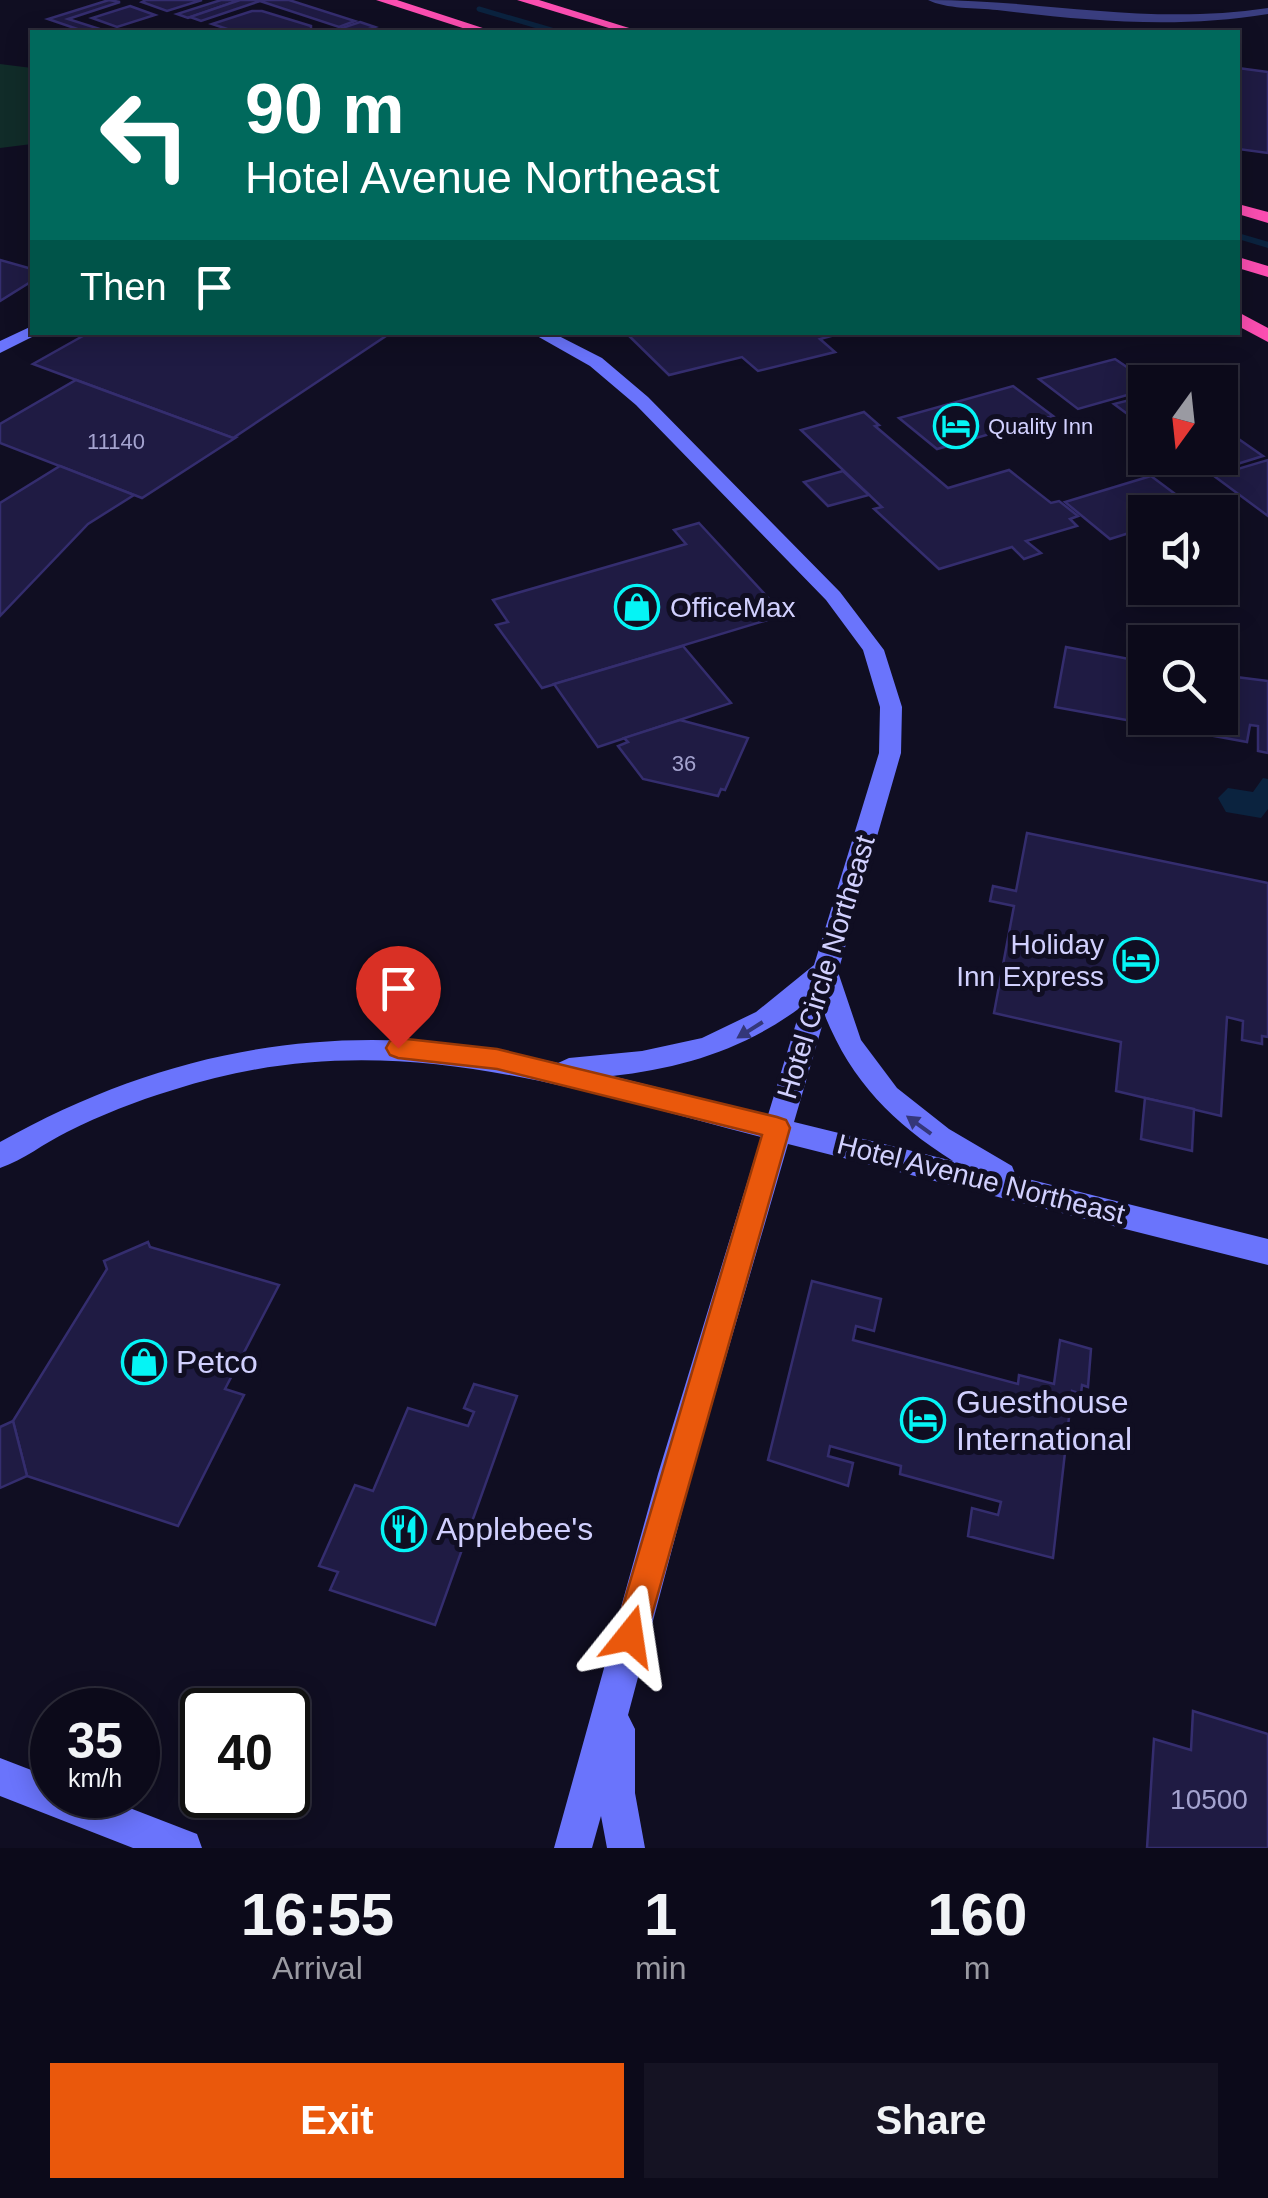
<!DOCTYPE html>
<html lang="en">
<head>
<meta charset="utf-8">
<style>
  :root { --surface:#0c0a1a; --page:#151323; --text:#f1f3f6; --muted:#9a9aa2; --line:#2c2b39; --accent:#ea580c }
  body { margin:0; font-family:Helvetica,sans-serif; background:var(--page); color:var(--text); height:100vh; display:flex; flex-direction:column; font-size:38px; white-space:nowrap }
  * { box-sizing:border-box; margin:0 }
  p { font-size:32px; color:var(--muted) }
  .icon { flex:none; width:55px; height:55px; fill:none; stroke:currentColor; stroke-width:2; stroke-linecap:round; stroke-linejoin:round }
  .map { position:relative; height:1848px; overflow:hidden }
  .panel { display:flex; flex-direction:column; background:var(--surface); flex:1 }
  .panel>* { flex:none }
  .hud { position:absolute; left:30px; top:30px; width:1210px; height:305px; border-radius:0px; box-shadow:0 5px 25px #0003,0 0 0 2px var(--line); background:#00695c; color:#fff; overflow:hidden }
  .needle { width:65px; rotate:195deg }
  .buttons { position:absolute; left:1128px; top:365px; display:grid; gap:20px }
  .buttons a { display:grid; place-items:center; width:110px; height:110px; border-radius:0px; background:var(--surface); box-shadow:0 5px 25px #0003,0 0 0 2px var(--line); font-size:50px }
  .speed { position:absolute; left:30px; top:1688px; display:flex; gap:20px; font-size:50px; font-weight:700; text-align:center }
  .speed>* { display:grid; place-content:center; width:130px; height:130px; border-radius:50%; background:var(--surface); box-shadow:0 5px 25px #0003,0 0 0 2px var(--line); line-height:1 }
  .speed small { font-size:25px; font-weight:400 }
  .speed .limit { border:5px solid #111; border-radius:15px; background:#fff; color:#111 }
  .pin { position:absolute; display:grid; place-items:center; width:85px; height:85px; color:#fff; margin:-102px -42px; border-radius:50% 50% 50% 0; rotate:-45deg; box-shadow:0 0 10px #0007 }
  .pin .icon { rotate:45deg }
  .me { position:absolute; width:110px; margin:-55px; rotate:15deg; stroke-linejoin:round; filter:drop-shadow(0 0 8px #0008) }
  .turn { display:flex; align-items:center; gap:35px; height:210px; padding:0 50px; font-size:45px }
  .turn .icon { width:130px; height:130px; stroke-width:2.5 }
  .turn b { display:block; font-size:70px; line-height:85px }
  .then { display:flex; align-items:center; height:95px; padding:0 50px; background:#0003; gap:20px; font-size:38px }
  .eta { display:flex; justify-content:space-evenly; align-items:center; height:170px; text-align:center }
  .eta b { font-size:60px; font-weight:600; line-height:70px }
  .primary-button { display:flex; gap:20px; margin-top:auto; padding:20px 50px }
  .primary-button a { flex:1; height:115px; border-radius:0px; background:var(--accent); color:#fff; font-size:40px; font-weight:600; line-height:115px; text-align:center }
  .primary-button a+a { background:var(--page); color:var(--text) }
  .map>svg:first-child { display:block }
  .green { fill:#112c29 }
  .water { fill:#0b233f }
  .lines { fill:none; stroke-linecap:round; stroke-linejoin:round }
  .stream-far1 { stroke:#0b233f; stroke-width:5 }
  .stream { stroke:#0b233f; stroke-width:6 }
  .building { fill:#1f1b43; stroke:#342d6e; stroke-width:2.5 }
  .street { fill:#3a3e80; fill-rule:evenodd }
  .secondary { fill:#6a74fc; fill-rule:evenodd }
  .highway { fill:#fb4eb1; fill-rule:evenodd }
  .oneway { fill:#343779 }
  .route { fill:#ea580c; stroke:#983908; stroke-width:2.5 }
  .labels { text-anchor:middle; dominant-baseline:central; stroke-width:10; stroke-linejoin:round; paint-order:stroke }
  .far-poi-label { font-size:22px; fill:#d1d0fe; stroke:#100e22; text-anchor:start }
  .number-label { font-size:22px; fill:#a4a3cf }
  .poi-label { font-size:28px; fill:#d1d0fe; stroke:#100e22; text-anchor:start }
  .street-label { font-size:28px; fill:#d1d0fe; stroke:#100e22 }
  .near-number-label { font-size:28px; fill:#a4a3cf }
  .near-poi-label { font-size:32px; fill:#d1d0fe; stroke:#100e22; text-anchor:start }
</style>
</head>
<body>
<div class="map">
<svg width="1268" height="1848" viewBox="0 0 1268 1848">
  <rect width="100%" height="100%" fill="#100e22"/>
  <polygon class="green" points="0,64 32,68 32,144 0,148"/>
  <polygon class="water" points="1263,778 1268,779 1268,809 1261,818 1226,812 1218,798 1228,788 1253,792"/>
  <g class="lines">
    <polyline class="stream-far1" points="479,9 558,32"/>
    <polyline class="stream" points="1238,236 1268,245"/>
  </g>
  <g class="building">
    <polygon points="109,0 120,2 68,19 109,32 86,32 48,19"/>
    <polygon points="146,0 202,0 167,11 142,2"/>
    <polygon points="221,0 240,0 188,18 177,14"/>
    <polygon points="240,0 289,0 355,21 339,27 260,1 201,21 190,17"/>
    <polygon points="130,6 155,15 117,27 92,18"/>
    <polygon points="252,11 262,11 311,26 311,30 236,32 212,24"/>
    <polygon points="360,22 375,27 360,32 330,32"/>
    <polygon points="1238,68 1268,72 1268,153 1238,149"/>
    <polygon points="0,260 32,269 32,281 0,301"/>
    <polygon points="90,332 392,332 233,438 33,364"/>
    <polygon points="625,332 846,332 820,339 835,352 758,371 742,357 669,375"/>
    <polygon points="1115,359 1149,382 1145,382 1145,390 1078,409 1039,379"/>
    <polygon points="76,380 233,438 235,438 142,498 0,443 0,424"/>
    <polygon points="1013,386 1053,416 937,449 899,418"/>
    <polygon points="1145,396 1145,427 1114,404"/>
    <polygon points="864,412 879,425 875,426 948,488 1009,470 1051,503 1059,501 1078,516 1070,519 1077,526 1026,541 1041,553 1024,559 1012,547 939,569 874,509 882,507 801,430"/>
    <polygon points="1220,426 1263,456 1208,473 1187,458 1220,458"/>
    <polygon points="1268,460 1268,516 1214,476"/>
    <polygon points="60,466 134,495 88,524 0,616 0,503"/>
    <polygon points="843,471 869,495 828,506 804,482"/>
    <polygon points="1151,476 1198,511 1145,512 1145,528 1110,539 1065,502"/>
    <polygon points="699,523 784,615 542,688 496,625 508,622 493,600 686,544 674,530"/>
    <polygon points="683,646 731,703 598,747 554,684"/>
    <polygon points="1066,647 1145,662 1145,718 1220,718 1220,675 1268,681 1268,753 1258,751 1258,726 1250,725 1247,742 1055,707"/>
    <polygon points="680,720 748,738 725,790 721,789 718,796 643,779 618,746 628,742 624,738"/>
    <polygon points="1027,833 1268,883 1268,1037 1262,1036 1262,1044 1242,1040 1243,1021 1227,1017 1221,1116 1116,1091 1121,1042 994,1013 1014,906 990,901 993,886 1016,891"/>
    <polygon points="1145,1098 1194,1109 1192,1151 1141,1139"/>
    <polygon points="148,1242 150,1247 279,1285 225,1389 244,1395 178,1526 27,1476 13,1421 107,1269 104,1261"/>
    <polygon points="812,1281 881,1299 874,1331 856,1326 853,1340 1018,1384 1019,1375 1054,1384 1060,1340 1091,1349 1088,1387 1082,1385 1081,1394 1072,1391 1053,1558 968,1536 972,1508 998,1515 1001,1502 900,1474 901,1466 830,1446 828,1456 853,1463 848,1486 768,1460"/>
    <polygon points="474,1384 517,1396 435,1625 330,1590 338,1572 319,1566 355,1485 373,1491 408,1408 468,1426 474,1412 464,1408"/>
    <polygon points="13,1421 27,1476 0,1488 0,1427"/>
    <polygon points="1193,1711 1268,1734 1268,1848 1147,1848 1154,1739 1191,1750"/>
  </g>
  <g class="lines">
    <path class="street" d="M 928,0 C 1046,0 1148,26 1268,8 L 1268,14 C 1177,29 1088,21 997,10 C 976,8 946,9 928,0 Z"/>
    <g class="secondary">
      <polygon points="32,326 32,332 38,334 0,353 0,341"/>
      <path d="M 530,332 L 551,332 L 602,358 L 648,397 L 840,592 L 884,650 L 902,707 L 901,753 L 838,972 L 861,1040 L 897,1088 L 949,1129 L 1012,1166 L 1016,1176 L 1268,1239 L 1268,1265 L 788,1144 L 692,1474 L 628,1715 L 635,1729 L 635,1793 L 645,1848 L 607,1848 L 601,1816 L 592,1848 L 554,1848 L 658,1474 L 761,1137 C 558,1085 383,1022 173,1090 C 136,1101 101,1115 67,1132 C 44,1143 24,1160 0,1168 L 0,1142 C 177,1042 361,1015 558,1063 L 569,1058 L 642,1051 L 702,1038 L 756,1012 L 814,965 L 879,753 L 880,707 L 863,650 L 826,600 L 636,405 L 590,366 ZM 801,1007 L 768,1115 L 612,1076 C 682,1068 743,1050 801,1007 ZM 825,1016 C 852,1082 893,1123 953,1161 L 794,1122 Z"/>
      <polygon points="0,1758 52,1778 52,1795 96,1795 197,1834 202,1848 133,1848 0,1796"/>
    </g>
    <g class="highway">
      <polygon points="376,0 397,0 495,32 475,32"/>
      <polygon points="517,0 539,0 642,32 622,32"/>
      <polygon points="1238,204 1268,212 1268,223 1238,214"/>
      <polygon points="1238,257 1268,266 1268,277 1238,268"/>
      <polygon points="1238,312 1268,328 1268,342 1238,326"/>
    </g>
  </g>
  <defs><path id="oneway-solid" d="M-6-.8H1V-3.2L6.5 0L1 3.2V.8H-6Z" transform="scale(2.5)"/></defs>
  <g class="oneway">
    <use href="#oneway-solid" transform="translate(750 1030) rotate(148)"/>
    <use href="#oneway-solid" transform="translate(919 1125) rotate(-144)"/>
  </g>
  <polygon class="route" points="398,1038 497,1049 777,1117 786,1120 790,1128 646,1636 642,1648 630,1653 619,1648 614,1636 762,1135 497,1069 398,1058 390,1055 386,1048 390,1041"/>
  <defs>
    <symbol id="hotel-ring" viewBox="-11 -11 22 22"><circle r="9.5" fill="#100e22" stroke="#05f4f5" stroke-width="1.5"/><path d="M-6-4.5h1.5V1H6V5H4.5V3h-9V5H-6ZM-4 0a1.8 1.8 0 1 1 3.6 0ZM.5 0V-2.5h3Q6-2.5 6 0Z" fill="#05f4f5"/></symbol>
    <symbol id="shop-ring" viewBox="-11 -11 22 22"><circle r="9.5" fill="#100e22" stroke="#05f4f5" stroke-width="1.5"/><path d="M-5-2.5h2.3a2.7 3.5 0 0 1 5.4 0H5L5.5 6h-11ZM-1.5-2.5h3a1.5 2.3 0 0 0-3 0Z" fill="#05f4f5"/></symbol>
    <symbol id="restaurant-ring" viewBox="-11 -11 22 22"><circle r="9.5" fill="#100e22" stroke="#05f4f5" stroke-width="1.5"/><path d="M-5-6h1v4h1v-4h1v4h1v-4h1v5L-1.5 .5V6h-2V.5L-5-1ZM5-6V6H3V1.5H1.5Q1.5-4 5-6Z" fill="#05f4f5"/></symbol>
  </defs>
  <g fill-rule="evenodd">
    <use href="#hotel-ring" x="931" y="401" width="50" height="50"/>
    <use href="#shop-ring" x="612" y="582" width="50" height="50"/>
    <use href="#hotel-ring" x="1111" y="935" width="50" height="50"/>
    <use href="#shop-ring" x="119" y="1337" width="50" height="50"/>
    <use href="#hotel-ring" x="898" y="1395" width="50" height="50"/>
    <use href="#restaurant-ring" x="379" y="1504" width="50" height="50"/>
  </g>
  <g class="labels">
    <g class="far-poi-label">
      <text x="988" y="426">Quality Inn</text>
    </g>
    <g class="number-label">
      <text x="116" y="441">11140</text>
      <text x="684" y="763">36</text>
    </g>
    <g class="poi-label">
      <text x="670" y="607">OfficeMax</text>
      <text x="1104" y="944" text-anchor="end">Holiday<tspan x="1104" dy="32">Inn Express</tspan></text>
    </g>
    <g class="street-label">
      <text transform="translate(826 967) rotate(-73)">Hotel Circle Northeast</text>
      <text transform="translate(981 1179) rotate(14)">Hotel Avenue Northeast</text>
    </g>
    <g class="near-number-label">
      <text x="1209" y="1799">10500</text>
    </g>
    <g class="near-poi-label">
      <text x="176" y="1362">Petco</text>
      <text x="956" y="1402">Guesthouse<tspan x="956" dy="37">International</tspan></text>
      <text x="436" y="1529">Applebee's</text>
    </g>
  </g>
</svg>
<div class="buttons">
<a><svg class="needle" viewBox="-14 -14 28 28"><path d="M0-13l5 13h-10z" fill="#e53935"/><path d="M0 13l5-13h-10z" fill="#9a9aa2"/></svg></a>
<a><svg class="icon" aria-label="sound" viewBox="0 0 24 24"><path d="M4 9h4l5-4v14l-5-4H4zM17 9q2 3 0 6"/></svg></a>
<a><svg class="icon" aria-label="search" viewBox="0 0 24 24"><circle cx="10" cy="10" r="6"/><path d="M15 15l6 6"/></svg></a>
</div>
<div class="speed"><div>35<small>km/h</small></div><div class="limit">40</div></div>
<div class="pin" style="left:398px;top:1048px;background:#d93025"><svg class="icon" aria-label="arrive" viewBox="0 0 24 24"><path d="M6 21V4h12l-3 4 3 4H6"/></svg></div>
<svg class="me" style="left:630px;top:1636px" viewBox="-20 -20 40 40"><path d="M0-17L14 15 0 8-14 15z" fill="#ea580c" stroke="#fff" stroke-width="4"/></svg>
<div class="hud">
<div class="turn"><svg class="icon" aria-label="left" viewBox="0 0 24 24"><path d="M17 20v-9H6M10 6l-5 5 5 5"/></svg><div><b>90 m</b>Hotel Avenue Northeast</div></div>
<div class="then">Then<svg class="icon" aria-label="arrive" viewBox="0 0 24 24"><path d="M6 21V4h12l-3 4 3 4H6"/></svg></div>
</div>
</div>
<section class="panel">
<div class="eta">
<div><b>16:55</b><p>Arrival</p></div>
<div><b>1</b><p>min</p></div>
<div><b>160</b><p>m</p></div>
</div>
<div class="primary-button"><a>Exit</a><a>Share</a></div>
</section>
</body>
</html>
